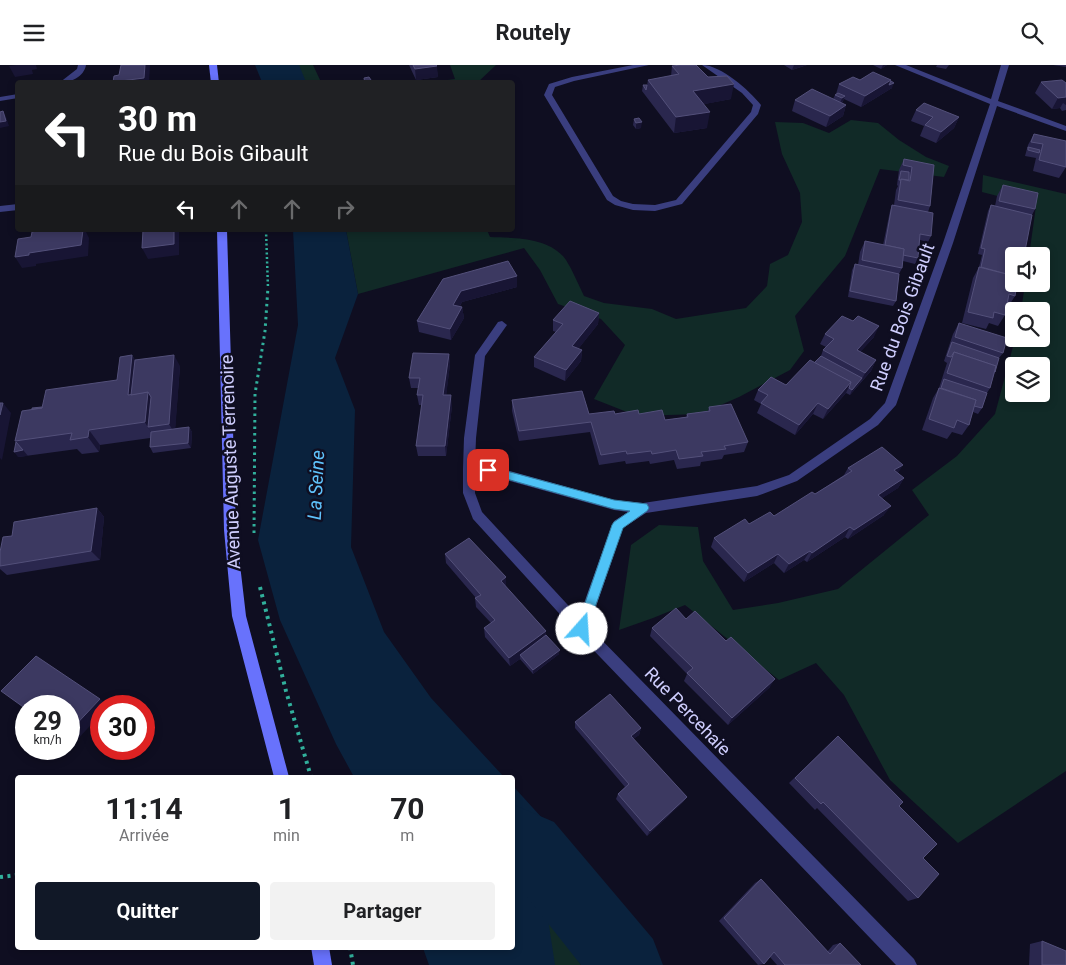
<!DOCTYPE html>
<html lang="fr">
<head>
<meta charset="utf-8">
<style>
  :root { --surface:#fff; --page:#f2f2f2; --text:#202124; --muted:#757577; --accent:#111827 }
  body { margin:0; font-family:Roboto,sans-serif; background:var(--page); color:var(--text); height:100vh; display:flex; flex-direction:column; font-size:19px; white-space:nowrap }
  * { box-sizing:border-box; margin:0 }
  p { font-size:16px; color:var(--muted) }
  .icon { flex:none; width:28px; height:28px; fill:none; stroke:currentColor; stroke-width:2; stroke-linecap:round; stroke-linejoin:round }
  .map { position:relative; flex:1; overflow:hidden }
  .side { position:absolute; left:15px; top:710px; width:500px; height:175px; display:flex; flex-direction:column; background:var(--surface); border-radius:5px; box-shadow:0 2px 8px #0003 }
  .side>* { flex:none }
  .banner { position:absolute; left:15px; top:15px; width:500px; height:152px; border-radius:5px; box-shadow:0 2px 8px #0003; background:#202124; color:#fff; overflow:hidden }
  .buttons { position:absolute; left:1005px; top:182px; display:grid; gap:10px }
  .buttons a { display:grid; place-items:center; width:45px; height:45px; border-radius:5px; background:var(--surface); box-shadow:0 2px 8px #0003; font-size:25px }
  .speed { position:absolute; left:15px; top:630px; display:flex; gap:10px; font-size:25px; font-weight:700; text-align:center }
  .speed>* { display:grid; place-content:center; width:65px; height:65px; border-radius:50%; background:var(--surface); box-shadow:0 2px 8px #0003; line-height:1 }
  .speed small { font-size:12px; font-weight:400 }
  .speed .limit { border:8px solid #d22; background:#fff; color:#111 }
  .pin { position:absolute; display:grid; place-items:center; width:42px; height:42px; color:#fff; margin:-21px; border-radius:10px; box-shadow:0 2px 8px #0006 }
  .me { position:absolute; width:55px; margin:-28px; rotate:19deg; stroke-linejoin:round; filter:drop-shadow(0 0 4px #0008) }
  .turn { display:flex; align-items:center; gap:18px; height:105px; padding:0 20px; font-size:22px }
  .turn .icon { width:65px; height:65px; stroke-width:2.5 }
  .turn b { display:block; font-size:35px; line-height:42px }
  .lanes { display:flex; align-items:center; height:48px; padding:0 20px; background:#0003; justify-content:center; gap:25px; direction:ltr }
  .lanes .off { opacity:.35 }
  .eta { display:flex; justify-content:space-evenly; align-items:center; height:85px; text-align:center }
  .eta b { font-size:30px; font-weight:700; line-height:35px }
  .action { display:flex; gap:10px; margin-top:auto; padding:10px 20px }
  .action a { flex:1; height:58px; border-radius:5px; background:var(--accent); color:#fff; font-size:20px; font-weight:700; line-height:58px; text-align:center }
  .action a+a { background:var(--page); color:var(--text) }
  header { display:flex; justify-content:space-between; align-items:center; height:65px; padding:0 20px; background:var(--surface); font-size:22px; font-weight:700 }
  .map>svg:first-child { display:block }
  .green { fill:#112a27; fill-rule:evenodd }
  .water { fill:#0a223d }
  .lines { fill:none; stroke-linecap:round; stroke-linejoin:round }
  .river { fill:#0a223d; fill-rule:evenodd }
  .path-far2 { stroke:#31b09c; stroke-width:2.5; stroke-dasharray:2 2.5; stroke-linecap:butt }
  .path-far1 { stroke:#31b09c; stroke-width:3; stroke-dasharray:2.5 4; stroke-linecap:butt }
  .path { stroke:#31b09c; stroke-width:4; stroke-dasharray:3 4.5; stroke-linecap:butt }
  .lane { fill:#3a3e7f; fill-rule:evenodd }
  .street { fill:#3a3e7f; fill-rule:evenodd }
  .secondary { fill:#6872fc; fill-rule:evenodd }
  .wall { fill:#2a274e }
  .shaded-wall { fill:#181534 }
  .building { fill:#3c3961; stroke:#53507a }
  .route { fill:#4fc3f7; stroke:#337fa1 }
  .labels { text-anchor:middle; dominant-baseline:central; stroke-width:5; stroke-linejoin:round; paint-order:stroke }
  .street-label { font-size:18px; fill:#cfcefe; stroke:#0f0e21 }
  .water-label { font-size:19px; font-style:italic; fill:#5fc2fb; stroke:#0f0e21 }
</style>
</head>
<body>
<header><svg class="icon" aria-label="menu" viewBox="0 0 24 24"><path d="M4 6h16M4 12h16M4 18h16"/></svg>Routely<svg class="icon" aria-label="search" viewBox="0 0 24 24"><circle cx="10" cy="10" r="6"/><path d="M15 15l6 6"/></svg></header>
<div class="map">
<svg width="1066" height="900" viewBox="0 0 1066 900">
  <rect width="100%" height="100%" fill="#0f0e21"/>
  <g class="green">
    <polygon points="297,0 313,0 321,17 305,17"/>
    <polygon points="450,0 496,0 478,17 432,17 455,14"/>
    <path d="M 851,55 L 878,58 L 899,75 L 926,92 L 949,101 L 944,112 L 880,104 L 845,191 L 795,251 L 804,286 L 790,305 L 739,332 L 700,349 L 637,351 L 594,334 L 625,280 L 601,254 L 558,239 L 540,205 L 524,183 L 358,229 L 346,165 L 487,165 L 490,172 C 515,173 550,172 566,195 C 573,206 578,219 584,231 L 604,238 L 652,244 L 676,254 L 746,243 L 767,221 L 770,199 L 788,190 L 802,157 L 800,128 L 782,89 L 775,57 L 803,58 L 829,68 Z"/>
    <path d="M 983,110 L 1066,129 L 1066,706 L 958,778 L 890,715 L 844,630 L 816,598 L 779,615 L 685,540 L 653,553 L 619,565 L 631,480 L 659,460 L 698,462 L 703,496 L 733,545 L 778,538 L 838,524 L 929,450 L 912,425 L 957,391 L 995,349 L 1015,274 L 1041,274 L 1041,246 L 1021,246 L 1025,219 L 1041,219 L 1041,191 L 1029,191 L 1036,141 L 982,127 ZM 1014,301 L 1041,301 L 1041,329 L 1014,329 Z"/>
    <polygon points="541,840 581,900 548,900"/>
  </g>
  <g class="water">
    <polygon points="255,0 299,0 306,17 262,17"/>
    <polygon points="293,165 346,165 358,229 335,293 355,345 351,482 384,567 431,633 504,712 354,712 336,679 280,555 258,475 298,260"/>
    <polygon points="513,721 593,809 556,848 546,841 555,900 429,900 423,883 512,882"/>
  </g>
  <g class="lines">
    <polygon class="river" points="512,739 554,757 653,874 663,900 581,900 512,813"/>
    <polyline class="path-far2" points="266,165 268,223"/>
    <polyline class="path-far1" points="254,468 255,329 265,266 268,222"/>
    <g class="path">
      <polyline points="260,522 286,626 311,712"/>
      <polyline points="0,812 18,810"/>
      <polyline points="350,882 353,900"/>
    </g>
    <path class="lane" d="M 633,0 L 649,0 L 574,16 L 555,22 L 552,30 L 613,131 L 621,136 L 633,139 L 655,140 L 676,135 L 751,47 L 753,40 L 742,28 L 702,0 C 721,0 749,25 761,40 L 758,49 L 682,139 L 655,146 L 633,145 L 615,140 L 607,135 L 544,30 L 549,19 L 572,12 Z"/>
    <g class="street">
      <path d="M 78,0 L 86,0 C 84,12 70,18 59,18 L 77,4 Z"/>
      <path d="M 895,0 L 906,0 L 991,34 L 1001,0 L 1009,0 L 998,36 L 1066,61 L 1066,66 L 997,41 L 953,178 L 896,340 L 878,360 L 797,416 L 757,431 L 646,448 L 623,463 L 589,562 L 914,894 L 917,900 L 896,900 L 577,568 L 473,454 L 463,428 L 463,404 L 464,373 L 475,290 L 498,257 L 502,256 L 507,260 L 485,291 L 476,373 L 475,400 L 488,400 L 614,435 L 643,438 L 757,421 L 789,410 L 870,354 L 885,338 L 943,178 L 990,39 ZM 475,409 L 488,410 L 614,445 L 628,447 L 614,456 L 612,460 L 579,552 L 482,447 L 475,428 Z"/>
      <polygon points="18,29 18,33 0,36 0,32"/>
      <polygon points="18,139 18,145 0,147 0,141"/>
    </g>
    <g class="secondary">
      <polygon points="209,0 217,0 219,18 211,18"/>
      <polygon points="217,165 227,165 236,465 246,551 289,712 274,712 232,551 224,465"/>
      <polygon points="311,882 329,882 332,900 314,900"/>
    </g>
  </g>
  <g class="wall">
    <polygon points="409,0 436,0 438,12 416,15"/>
    <polygon points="784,0 807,0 792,5"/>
    <polygon points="873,0 887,0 881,4"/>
    <polygon points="937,0 949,0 946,4 936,2"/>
    <polygon points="1053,0 1066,0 1066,2"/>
    <polygon points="672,1 708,12 731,34 704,39 707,63 674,68 642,26 643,20 647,20 648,15 671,11"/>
    <polygon points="860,15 891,16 892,23 861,42 844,34 842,38 846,40 843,51 826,62 792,46 795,35 833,34 835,30 836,29 839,19"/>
    <polygon points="1041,17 1066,18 1066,45 1062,46 1060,43 1052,44 1035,28"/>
    <polygon points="916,45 959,52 954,63 936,78 920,71 924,61 911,56"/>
    <polygon points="634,54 641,63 636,64 633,60"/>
    <polygon points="1034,69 1066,102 1059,113 1033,106 1036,93 1025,91 1028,80"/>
    <polygon points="904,94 934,100 930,141 928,147 931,171 928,177 920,175 918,193 915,199 903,196 902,203 899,209 896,236 893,241 848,232 852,205 855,199 858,200 860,187 865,176 883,180 890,146 892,140 894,140 896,125 898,121 897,120 899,105"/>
    <polygon points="1003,120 1035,144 1032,150 1014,219 1023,219 1023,220 1020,225 1016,224 1015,231 1008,242 1006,242 1005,250 998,261 989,258 986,264 962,258 973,213 979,202 982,190 978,189 988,146 991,140 995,141 997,131"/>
    <polygon points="443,214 517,222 462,237 460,241 462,242 464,253 451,275 419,267 417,256"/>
    <polygon points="599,248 598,259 578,284 582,285 581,296 565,316 534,302 534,292 556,267 553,266 553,255"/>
    <polygon points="959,258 1003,288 999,293 990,323 987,328 982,343 978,349 973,347 969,360 962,370 952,367 947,374 922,365 933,333 939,323 947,298 944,296 953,269"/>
    <polygon points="825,269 874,272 860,287 876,295 871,306 850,330 846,328 823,354 813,349 795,370 757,348 761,339 754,335 758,325 786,320 814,298 821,291 823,285 826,282 820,279"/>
    <polygon points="449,289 450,299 446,330 452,341 446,391 418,391 416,381 422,340 419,340 417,330 418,323 411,323 409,313"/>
    <polygon points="132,290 135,295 180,301 175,363 189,362 192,367 191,383 153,388 150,382 150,373 100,380 99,387 82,389 77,384 18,392 16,377 15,376 32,344 42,342 117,315"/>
    <polygon points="512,335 589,349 639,349 665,355 686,352 687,349 708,346 709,342 748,377 744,387 724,390 722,394 701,397 700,401 677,404 674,395 650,399 649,396 626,399 625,396 599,400 590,367 519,376 512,346"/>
    <polygon points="848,403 898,408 904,413 898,423 882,433 884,450 848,474 845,472 807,497 804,495 784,508 774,498 744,517 711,482 714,473 749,459 774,451 815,429 844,410"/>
    <polygon points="97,443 104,452 100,495 7,510 0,504 0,487 12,471"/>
    <polygon points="445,489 506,512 506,522 546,566 546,570 559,589 533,609 520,594 510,601 485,572 484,563 491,558 476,542 475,533 476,533 446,498"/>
    <polygon points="686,554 770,622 728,660 684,616 687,609 650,571 652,563"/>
    <polygon points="575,657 641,663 639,670 633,674 687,732 683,737 647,771 616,734 618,729 625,722 575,663"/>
    <polygon points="838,671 899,741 923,793 918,833 908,836 817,743 815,745 789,718"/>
    <polygon points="761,814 827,887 833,880 840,878 861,900 777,900 770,892 764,899 758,900 719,856 755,818"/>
    <polygon points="1042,876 1066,900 1029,900 1030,879"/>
  </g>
  <g class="shaded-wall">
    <polygon points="16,0 36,0 37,4 32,5 33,9 15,12 9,1"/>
    <polygon points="145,0 150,0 149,18 114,18"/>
    <polygon points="794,0 807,0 792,5"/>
    <polygon points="883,0 887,0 881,4"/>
    <polygon points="437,1 438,12 416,15 415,4"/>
    <polygon points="891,15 889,20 894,18 892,23 861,42 865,31"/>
    <polygon points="734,19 731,34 690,42 693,26"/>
    <polygon points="845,31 843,36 840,39 842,33"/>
    <polygon points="1066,32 1066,40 1063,38 1060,43 1052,44 1058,33"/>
    <polygon points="846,40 843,51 826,62 830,51"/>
    <polygon points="3,46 6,52 9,61 0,63 0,57"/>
    <polygon points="710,47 707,63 674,68 676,52"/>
    <polygon points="959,52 954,63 936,78 941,67"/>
    <polygon points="642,57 641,63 636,64 636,58"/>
    <polygon points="83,165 85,165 89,173 88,191 36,199 36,201 22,203 15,192 29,188"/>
    <polygon points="174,165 179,165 179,190 148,194 142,183"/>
    <polygon points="517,211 517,222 462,237 454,251 453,240 461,226"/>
    <polygon points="462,242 464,253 451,275 450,264"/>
    <polygon points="599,248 598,259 572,292 572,281"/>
    <polygon points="879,261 874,272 852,296 857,285"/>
    <polygon points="582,285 581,296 565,316 566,305"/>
    <polygon points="449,289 450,299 445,341 443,330"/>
    <polygon points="132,290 141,306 148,327 157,343 148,362 154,372 128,330"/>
    <polygon points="174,290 180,301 175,369 169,359"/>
    <polygon points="876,295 871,306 860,318 865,308"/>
    <polygon points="862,313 860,318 850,330 852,325"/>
    <polygon points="851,317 846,328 823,354 828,344"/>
    <polygon points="451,330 452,341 446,391 445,381"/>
    <polygon points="3,338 11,348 2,395 0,393 0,350"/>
    <polygon points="818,338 813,349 795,370 799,360"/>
    <polygon points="189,362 192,367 191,383 188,378"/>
    <polygon points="89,365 100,380 99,387 88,372"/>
    <polygon points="23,385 28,391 18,392 14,387"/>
    <polygon points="903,400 897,410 894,405"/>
    <polygon points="904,413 898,423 872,440 878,430"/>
    <polygon points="891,441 884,450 848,474 854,465"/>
    <polygon points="97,443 104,452 100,495 91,486"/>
    <polygon points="850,462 845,472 807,497 812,488"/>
    <polygon points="810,486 804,495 784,508 789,499"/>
    <polygon points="778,489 774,498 744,517 748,508"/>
    <polygon points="506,512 506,521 502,525 501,516"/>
    <polygon points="546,566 546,574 520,590 520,594 510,601 509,593"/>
    <polygon points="560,585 559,589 533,609 533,605"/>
    <polygon points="775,614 770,622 728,660 732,653"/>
    <polygon points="100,634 109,641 101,641 101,649 75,677 69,673 69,667"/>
    <polygon points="641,663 639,670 629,677 631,671"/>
    <polygon points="687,732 683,737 647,771 650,766"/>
  </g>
  <g class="building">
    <polygon points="121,0 145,0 144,13 113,17 114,11 119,10"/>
    <polygon points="413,0 436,0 437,1 415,4"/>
    <polygon points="681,0 696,0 708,12 727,11 734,19 693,26 710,47 676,52 648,15 679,9 672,1"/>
    <polygon points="873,7 891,15 865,31 839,19 853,12 860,15"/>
    <polygon points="369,12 373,18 365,18 364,13"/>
    <polygon points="1062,15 1066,18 1066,32 1058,33 1041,17"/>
    <polygon points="891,16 894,18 889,20"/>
    <polygon points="643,20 647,20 646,25"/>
    <polygon points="812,24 846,40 830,51 795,35"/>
    <polygon points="838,28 845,31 842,33 835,30"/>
    <polygon points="924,38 959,52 941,67 925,60 933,52 916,45"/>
    <polygon points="3,46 6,56 0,57 0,47"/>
    <polygon points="639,53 642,57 636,58 634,54"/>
    <polygon points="1034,69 1066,76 1066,102 1039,95 1043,79 1031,77"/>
    <polygon points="1028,82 1040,85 1039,88 1028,85"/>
    <polygon points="904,94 934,100 930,141 898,135 901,114 910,116 912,102 903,100"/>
    <polygon points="901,106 909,107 909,115 901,114 901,115 899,115"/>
    <polygon points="1003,120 1038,128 1035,144 999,136"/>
    <polygon points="892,140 933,148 931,171 920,169 918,193 903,190 904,184 885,180"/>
    <polygon points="991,140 1032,150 1024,191 1014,191 1014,211 981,202 985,184 981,183"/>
    <polygon points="42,165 54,165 54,166 61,165 83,165 81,180 29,188 29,190 15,192 18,174 31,172 32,167"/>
    <polygon points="143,165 174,165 174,179 142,183"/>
    <polygon points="865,176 904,184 902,203 862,195"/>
    <polygon points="508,196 517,211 461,226 453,240 462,242 450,264 417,256 443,214"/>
    <polygon points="855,199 899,209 896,236 850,226"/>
    <polygon points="979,202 1014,211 1014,219 1017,219 1015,231 1009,229 1005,250 994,247 993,253 968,247"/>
    <polygon points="570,236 599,248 572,281 582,285 566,305 534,292 563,259 553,255"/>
    <polygon points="842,251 853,256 858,251 879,261 857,285 876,295 865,308 823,285 834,274 825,269"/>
    <polygon points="959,258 1007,273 1003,288 955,272"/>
    <polygon points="952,277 999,293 995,307 996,301 954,287 951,292 947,291"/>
    <polygon points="954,287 996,301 990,323 947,308"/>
    <polygon points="413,288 449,289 443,330 451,330 445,381 416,381 423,330 417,330 420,313 409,313"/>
    <polygon points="132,290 128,330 148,327 145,357 89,365 88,372 70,375 72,368 15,376 22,346 42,343 46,325 117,315 120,292"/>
    <polygon points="174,290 169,359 148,362 151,332 148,327 131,330 135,295"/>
    <polygon points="821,291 862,313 852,325 849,323 851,317 814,298"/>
    <polygon points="810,295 851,317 828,344 818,338 799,360 761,338 768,330 758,325 771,312 786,320"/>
    <polygon points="944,314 987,328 982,343 974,341 976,335 941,323"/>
    <polygon points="939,323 976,335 969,360 957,355 954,363 929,354"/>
    <polygon points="582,326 589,349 614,346 615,349 638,345 639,349 662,345 665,355 688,352 687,349 710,346 709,342 731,339 748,377 724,381 726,384 701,387 703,391 679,394 676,385 652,389 651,386 627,389 626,386 601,390 591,357 519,366 512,335"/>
    <polygon points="0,338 3,338 0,350"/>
    <polygon points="42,342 42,343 32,344 32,343"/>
    <polygon points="189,362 188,378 150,382 151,367"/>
    <polygon points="16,377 23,385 14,387"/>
    <polygon points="882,382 903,400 894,405 904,413 878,430 891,441 854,465 850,462 812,488 810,486 789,499 778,489 748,508 714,473 745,454 749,459 770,447 774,451 812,427 815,429 852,406 848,403"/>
    <polygon points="97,443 91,486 0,501 0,487 3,472 12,471 14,457"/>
    <polygon points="469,473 506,512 501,516 546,566 509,593 484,563 495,555 475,533 481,530 445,489"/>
    <polygon points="676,543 686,554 695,546 726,576 731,572 775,614 732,653 687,608 693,603 652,563"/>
    <polygon points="546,570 560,585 533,605 520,590"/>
    <polygon points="36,591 100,634 69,667 69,641 26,641 26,644 1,626"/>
    <polygon points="610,629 641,663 631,671 687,732 650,766 618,729 629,719 575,657"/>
    <polygon points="838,671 903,737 899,741 937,779 923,793 939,809 918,833 823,737 821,739 795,713"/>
    <polygon points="761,814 830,889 840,878 861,900 785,900 774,887 764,899 724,853"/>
    <polygon points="1042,876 1066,886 1066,900 1042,900"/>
  </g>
  <polygon class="route" points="488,401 614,435 647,439 649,443 647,446 623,463 586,568 582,569 577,568 576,564 612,460 614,457 630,446 614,444 485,408 483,405 485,402"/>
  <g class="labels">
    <g class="street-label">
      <text transform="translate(902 252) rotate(-70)">Rue du Bois Gibault</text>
      <text transform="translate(230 397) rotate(-92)">Avenue Auguste Terrenoire</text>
      <text transform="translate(688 646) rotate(46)">Rue Percehaie</text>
    </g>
    <g class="water-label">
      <text transform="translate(316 420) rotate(-87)">La Seine</text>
    </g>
  </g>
</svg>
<div class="buttons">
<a><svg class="icon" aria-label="sound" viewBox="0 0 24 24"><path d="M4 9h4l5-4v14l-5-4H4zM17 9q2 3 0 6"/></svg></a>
<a><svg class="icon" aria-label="search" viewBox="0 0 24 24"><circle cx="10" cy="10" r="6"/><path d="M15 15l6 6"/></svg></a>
<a><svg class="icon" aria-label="layers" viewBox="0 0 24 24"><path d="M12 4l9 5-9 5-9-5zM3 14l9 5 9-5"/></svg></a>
</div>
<div class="speed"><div>29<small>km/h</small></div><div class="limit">30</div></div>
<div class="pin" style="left:488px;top:405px;background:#d93025"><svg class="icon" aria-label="arrive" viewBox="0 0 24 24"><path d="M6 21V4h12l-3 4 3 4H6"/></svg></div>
<svg class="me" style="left:582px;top:564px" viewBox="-20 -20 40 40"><circle r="19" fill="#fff"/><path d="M0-13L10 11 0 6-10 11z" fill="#4fc3f7"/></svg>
<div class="banner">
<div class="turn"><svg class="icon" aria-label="left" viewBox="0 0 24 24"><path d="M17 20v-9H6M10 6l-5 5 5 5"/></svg><div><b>30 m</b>Rue du Bois Gibault</div></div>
<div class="lanes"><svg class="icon" aria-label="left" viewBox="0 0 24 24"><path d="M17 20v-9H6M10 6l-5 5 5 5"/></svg><svg class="icon off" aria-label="ahead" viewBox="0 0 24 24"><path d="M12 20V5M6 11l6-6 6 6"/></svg><svg class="icon off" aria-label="ahead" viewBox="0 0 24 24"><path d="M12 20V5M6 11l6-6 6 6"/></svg><svg class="icon off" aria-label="right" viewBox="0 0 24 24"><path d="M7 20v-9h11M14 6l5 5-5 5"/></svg></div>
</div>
<section class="side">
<div class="eta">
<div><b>11:14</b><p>Arrivée</p></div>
<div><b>1</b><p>min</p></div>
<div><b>70</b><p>m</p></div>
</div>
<div class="action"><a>Quitter</a><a>Partager</a></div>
</section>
</div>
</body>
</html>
